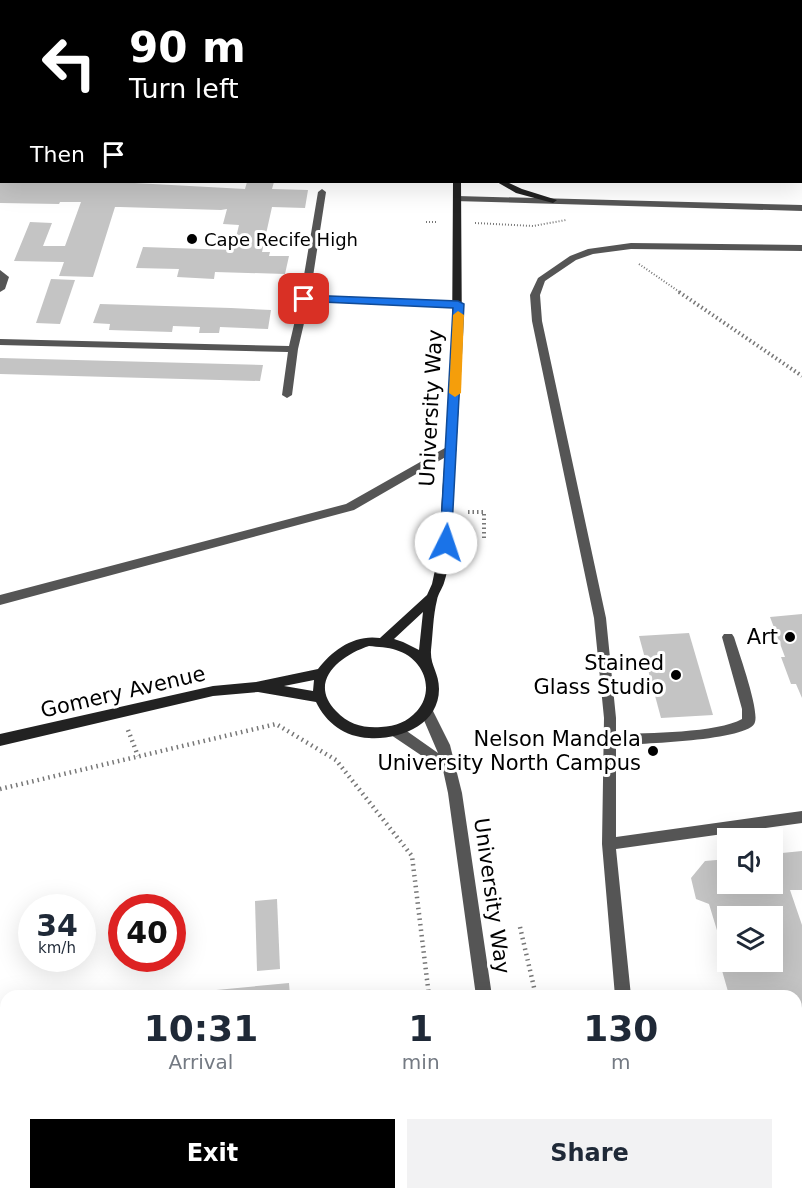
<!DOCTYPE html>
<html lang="en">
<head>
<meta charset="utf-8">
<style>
  :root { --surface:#fff; --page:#f2f2f3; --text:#1f2937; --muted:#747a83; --accent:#000 }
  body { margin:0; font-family:"DejaVu Sans",sans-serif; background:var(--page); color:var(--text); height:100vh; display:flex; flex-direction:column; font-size:22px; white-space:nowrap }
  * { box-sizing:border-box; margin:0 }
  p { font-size:20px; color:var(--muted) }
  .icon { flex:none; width:33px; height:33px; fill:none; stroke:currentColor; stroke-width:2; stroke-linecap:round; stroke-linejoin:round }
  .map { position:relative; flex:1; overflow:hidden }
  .details { position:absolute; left:0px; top:990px; width:802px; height:210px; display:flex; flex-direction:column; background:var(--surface); border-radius:18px 18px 0 0; box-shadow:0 6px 24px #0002 }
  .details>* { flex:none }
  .banner { position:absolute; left:0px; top:0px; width:802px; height:183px; box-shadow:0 6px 24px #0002; background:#000; color:#fff; overflow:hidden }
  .buttons { position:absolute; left:717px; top:828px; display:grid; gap:12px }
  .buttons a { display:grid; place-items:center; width:66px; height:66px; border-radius:0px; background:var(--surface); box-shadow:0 6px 24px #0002; font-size:30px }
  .speed { position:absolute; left:18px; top:894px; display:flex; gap:12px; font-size:30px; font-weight:700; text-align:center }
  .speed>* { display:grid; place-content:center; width:78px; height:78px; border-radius:50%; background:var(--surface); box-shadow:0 6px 24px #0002; line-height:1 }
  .speed small { font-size:15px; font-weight:400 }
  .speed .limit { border:9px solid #d22; background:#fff; color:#111 }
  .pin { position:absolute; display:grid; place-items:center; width:51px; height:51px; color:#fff; margin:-26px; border-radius:12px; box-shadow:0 3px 9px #0006 }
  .me { position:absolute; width:66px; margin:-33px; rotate:4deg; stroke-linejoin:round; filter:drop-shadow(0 0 4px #0008) }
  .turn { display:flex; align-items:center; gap:21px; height:126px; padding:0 30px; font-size:27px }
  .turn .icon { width:78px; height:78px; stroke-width:2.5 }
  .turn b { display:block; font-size:42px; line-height:51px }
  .then { display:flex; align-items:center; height:57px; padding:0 30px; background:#0003; gap:12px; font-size:22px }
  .eta { display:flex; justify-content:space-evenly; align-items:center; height:102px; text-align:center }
  .eta b { font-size:36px; font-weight:600; line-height:42px }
  .action { display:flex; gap:12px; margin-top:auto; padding:12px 30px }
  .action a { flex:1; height:69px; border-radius:0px; background:var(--accent); color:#fff; font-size:24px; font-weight:600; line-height:69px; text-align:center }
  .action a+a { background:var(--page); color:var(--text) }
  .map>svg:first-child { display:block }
  .building { fill:#c4c4c4; fill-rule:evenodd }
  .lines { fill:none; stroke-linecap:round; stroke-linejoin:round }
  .path-far2 { stroke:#777; stroke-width:2; stroke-dasharray:1 2; stroke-linecap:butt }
  .path-far1 { stroke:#777; stroke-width:4; stroke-dasharray:1.5 3; stroke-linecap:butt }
  .path { stroke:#777; stroke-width:4.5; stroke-dasharray:1.5 4; stroke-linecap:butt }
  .lane { fill:#555; fill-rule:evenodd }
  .secondary { fill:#222; fill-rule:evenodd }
  .route { fill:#1a73e8; stroke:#114b97; stroke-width:1.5 }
  .slow { fill:#f59e0b }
  .poi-dot { fill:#000; stroke:#fff; stroke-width:2 }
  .labels { text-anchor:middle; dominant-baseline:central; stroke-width:6; stroke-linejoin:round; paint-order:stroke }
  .far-poi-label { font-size:18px; fill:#000; stroke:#fff; text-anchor:start }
  .street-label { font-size:21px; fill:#000; stroke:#fff }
  .poi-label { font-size:21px; fill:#000; stroke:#fff; text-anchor:end }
</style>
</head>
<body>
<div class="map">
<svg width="802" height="1200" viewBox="0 0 802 1200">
  <rect width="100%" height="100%" fill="#fff"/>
  <g class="building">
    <polygon points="0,182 116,182 245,189 247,182 274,182 272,189 308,190 305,208 272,207 262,252 270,252 269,256 289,256 285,274 215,272 214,279 177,277 179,269 136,268 143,247 233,250 239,225 223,224 227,209 221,210 120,207 115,207 93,277 59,276 64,262 14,261 30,222 52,223 43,246 65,246 81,202 60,202 59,204 0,203"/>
    <polygon points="51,279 75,280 60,324 36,323"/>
    <polygon points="100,304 231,308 271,310 268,329 220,327 219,333 199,333 200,327 173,326 172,332 109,330 110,324 93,323"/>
    <polygon points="0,358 263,365 260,381 0,374"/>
    <polygon points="802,614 802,698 796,684 791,684 781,657 785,657 770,617"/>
    <polygon points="689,633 713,715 661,718 639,636"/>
    <path d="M 802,851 L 802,890 L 790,890 L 802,925 L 802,1161 L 796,1162 L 796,996 L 729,995 L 721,967 L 726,960 L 709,904 L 696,899 L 691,878 L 705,861 L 728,859 L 728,884 L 772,884 L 772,854 ZM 728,916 L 772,916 L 772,962 L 728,962 Z"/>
    <polygon points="277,899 280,969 257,971 255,901"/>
    <polygon points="289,983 290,996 174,996 174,994"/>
    <rect x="36" y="1194" width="29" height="6"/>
    <rect x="164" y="1194" width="21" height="6"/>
  </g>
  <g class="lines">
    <g class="path-far2">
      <polyline points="654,0 657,2"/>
      <polyline points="426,222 438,222"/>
      <polyline points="475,223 533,226 566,220"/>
      <polyline points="639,264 681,293"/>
    </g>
    <g class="path-far1">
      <polyline points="679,292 802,376"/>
      <polyline points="468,512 484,512 484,541"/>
    </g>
    <g class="path">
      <polyline points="128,730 138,756"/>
      <polyline points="0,789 276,724 336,760 412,856 429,996"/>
      <polyline points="520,927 536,996"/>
      <polyline points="455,1194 456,1200"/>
      <polyline points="581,1194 582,1200"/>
    </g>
    <g class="lane">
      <polygon points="78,0 86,0 87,2 79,2"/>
      <polygon points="189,0 197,0 188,2"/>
      <rect x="801" y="97" width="1" height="4"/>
      <polygon points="322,189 326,192 310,296 458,301 461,302 461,306 309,302 298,349 292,395 287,398 282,395 288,352 0,345 0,339 289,346 300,299 318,192"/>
      <polygon points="457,196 802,205 802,211 454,201 454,197"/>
      <path d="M 631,243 L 802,245 L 802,251 L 631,249 L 593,254 L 576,260 L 545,281 L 540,295 L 542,321 L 606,618 L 616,718 L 616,734 C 647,733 718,733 742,719 L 742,709 L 722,637 L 724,634 L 732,634 L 734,637 C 739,653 759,709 755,722 C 751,741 636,744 616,745 L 616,837 L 802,811 L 802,823 L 616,849 L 631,996 L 615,996 L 602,844 L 604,718 L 594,618 L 532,321 L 530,295 L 538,278 L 570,256 L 588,249 Z"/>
      <polygon points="0,270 9,277 5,289 0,292"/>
      <polygon points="452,444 457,448 456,451 354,510 0,605 0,595 346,504"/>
      <polygon points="426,706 431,707 450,745 462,793 492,996 476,996 448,793 443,770 391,735 389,731 391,727 396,726 401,727 438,753 420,711 421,707"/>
      <polygon points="802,1182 802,1198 796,1199 790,1197 789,1194 796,1194 796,1183"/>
      <polygon points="507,1194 523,1194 524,1200 508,1200"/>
      <polygon points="655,1194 671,1194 673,1200 657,1200"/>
      <polygon points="737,1194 786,1194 784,1200 735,1200"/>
    </g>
    <g class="secondary">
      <rect x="463" y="0" width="8" height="2"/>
      <path d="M 453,182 L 461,182 L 462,349 L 450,556 C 448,565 447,574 444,583 C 442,589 438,594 437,600 C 433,616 433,633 431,650 C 430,666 439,672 439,689 C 439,725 400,740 369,738 C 345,737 326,723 316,702 L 258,692 L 213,696 L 0,746 L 0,734 L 213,686 L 256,682 L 318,669 C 332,650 355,634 380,638 L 427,595 L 432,584 L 438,556 L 452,349 ZM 423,612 L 419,650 L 403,642 L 394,639 ZM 369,646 C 378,647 388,647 396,650 C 423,658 436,689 417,711 C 407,722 396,726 381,727 C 363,728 349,725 336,711 C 307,681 341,655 369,646 ZM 314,680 L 313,691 L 284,686 Z"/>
      <polygon points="497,182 507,182 522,189 557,200 553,203 516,193"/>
    </g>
  </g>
  <polygon class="route" points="304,295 458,301 464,304 451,546 441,546 440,543 453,308 301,301 301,296"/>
  <polygon class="slow" points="458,311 464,315 461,393 455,397 449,393 453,315"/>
  <g class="poi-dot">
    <circle cx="192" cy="239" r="6"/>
    <circle cx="790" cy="637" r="6"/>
    <circle cx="676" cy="675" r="6"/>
    <circle cx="653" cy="751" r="6"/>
  </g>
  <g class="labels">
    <g class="far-poi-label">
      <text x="204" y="239">Cape Recife High</text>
    </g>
    <g class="street-label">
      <text transform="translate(431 408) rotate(-87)">University Way</text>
      <text transform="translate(123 692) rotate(-13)">Gomery Avenue</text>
      <text transform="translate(492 896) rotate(82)">University Way</text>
    </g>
    <g class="poi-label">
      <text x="778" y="637">Art</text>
      <text x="664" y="663">Stained<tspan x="664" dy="24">Glass Studio</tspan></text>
      <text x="641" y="739">Nelson Mandela<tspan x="641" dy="24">University North Campus</tspan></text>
    </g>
  </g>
</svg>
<div class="buttons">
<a><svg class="icon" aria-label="sound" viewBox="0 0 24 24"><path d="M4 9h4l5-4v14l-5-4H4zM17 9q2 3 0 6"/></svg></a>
<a><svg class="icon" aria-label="layers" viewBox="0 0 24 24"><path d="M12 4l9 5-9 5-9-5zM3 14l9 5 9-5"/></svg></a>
</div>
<div class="speed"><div>34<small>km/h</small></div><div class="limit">40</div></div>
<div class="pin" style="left:304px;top:299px;background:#d93025"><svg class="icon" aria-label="arrive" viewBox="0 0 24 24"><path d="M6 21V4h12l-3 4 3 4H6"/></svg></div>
<svg class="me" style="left:446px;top:543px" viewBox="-20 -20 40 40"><circle r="19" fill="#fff"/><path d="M0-13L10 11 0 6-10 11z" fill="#1a73e8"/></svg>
<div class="banner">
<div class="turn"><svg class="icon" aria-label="left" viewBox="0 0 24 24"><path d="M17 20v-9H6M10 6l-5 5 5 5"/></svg><div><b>90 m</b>Turn left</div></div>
<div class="then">Then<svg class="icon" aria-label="arrive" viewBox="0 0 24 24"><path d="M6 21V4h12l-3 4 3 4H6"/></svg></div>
</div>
<section class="details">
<div class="eta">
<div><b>10:31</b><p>Arrival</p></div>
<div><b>1</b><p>min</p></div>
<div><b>130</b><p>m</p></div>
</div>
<div class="action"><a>Exit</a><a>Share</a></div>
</section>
</div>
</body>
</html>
